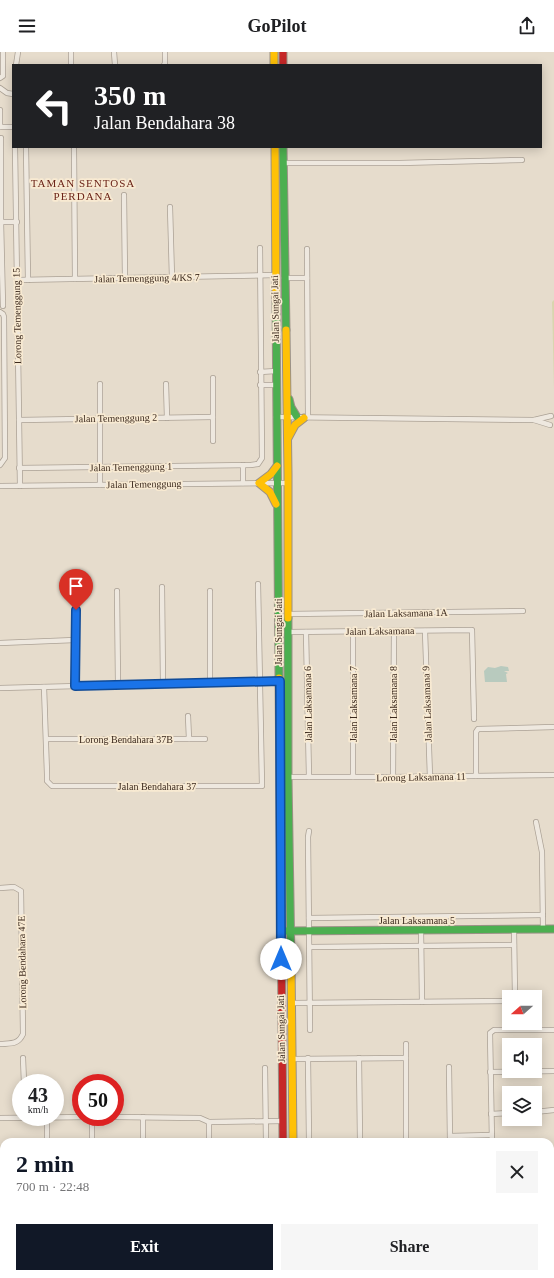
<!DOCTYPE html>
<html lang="en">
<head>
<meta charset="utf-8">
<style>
  :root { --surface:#fff; --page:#f6f6f6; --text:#202124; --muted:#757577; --accent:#111827 }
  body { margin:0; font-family:"Times New Roman",serif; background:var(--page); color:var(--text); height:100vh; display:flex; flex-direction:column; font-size:15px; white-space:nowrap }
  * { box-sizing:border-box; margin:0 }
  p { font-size:13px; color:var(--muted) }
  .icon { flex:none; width:22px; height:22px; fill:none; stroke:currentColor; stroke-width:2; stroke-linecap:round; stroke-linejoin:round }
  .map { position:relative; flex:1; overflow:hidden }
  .side { position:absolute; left:0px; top:1086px; width:554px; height:140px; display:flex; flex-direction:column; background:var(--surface); border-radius:12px 12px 0 0; box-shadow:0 2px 10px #0003 }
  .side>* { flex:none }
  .guide { position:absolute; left:12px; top:12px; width:530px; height:84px; border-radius:0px; box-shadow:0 2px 10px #0003; background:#202124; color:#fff; overflow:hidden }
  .needle { width:26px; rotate:249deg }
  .controls { position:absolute; left:502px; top:938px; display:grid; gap:8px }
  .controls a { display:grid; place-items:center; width:40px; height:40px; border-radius:0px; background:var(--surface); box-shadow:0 2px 10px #0003; font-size:20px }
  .speed { position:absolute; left:12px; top:1022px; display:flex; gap:8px; font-size:20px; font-weight:700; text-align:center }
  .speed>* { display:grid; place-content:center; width:52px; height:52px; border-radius:50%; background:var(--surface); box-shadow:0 2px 10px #0003; line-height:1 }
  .speed small { font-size:10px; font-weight:400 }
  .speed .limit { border:6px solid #d22; background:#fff; color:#111 }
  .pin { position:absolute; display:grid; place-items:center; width:34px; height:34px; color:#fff; margin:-41px -17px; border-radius:50% 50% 50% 0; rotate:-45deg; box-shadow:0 0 4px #0007 }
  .pin .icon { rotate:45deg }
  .me { position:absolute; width:44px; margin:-22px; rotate:0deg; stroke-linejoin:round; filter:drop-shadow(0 0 3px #0008) }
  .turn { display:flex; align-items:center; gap:14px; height:84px; padding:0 16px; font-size:18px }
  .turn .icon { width:52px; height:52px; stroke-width:2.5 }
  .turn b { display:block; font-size:28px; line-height:34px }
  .round { display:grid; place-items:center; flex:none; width:42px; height:42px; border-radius:0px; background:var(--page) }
  .overview { display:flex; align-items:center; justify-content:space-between; height:68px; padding:0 16px }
  h1 { font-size:24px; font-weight:600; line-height:30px; color:var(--accent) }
  .action { display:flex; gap:8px; margin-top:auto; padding:8px 16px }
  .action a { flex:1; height:46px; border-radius:0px; background:var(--accent); color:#fff; font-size:16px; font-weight:600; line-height:46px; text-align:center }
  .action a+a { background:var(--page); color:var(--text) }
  header { display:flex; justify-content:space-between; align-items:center; height:52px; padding:0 16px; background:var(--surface); font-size:18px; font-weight:600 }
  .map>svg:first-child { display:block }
  .green { fill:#d9d5ae }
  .water { fill:#b8cabe }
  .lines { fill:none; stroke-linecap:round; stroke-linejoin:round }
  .street-casing { stroke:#aba195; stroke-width:6 }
  .fast-casing { stroke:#9b9186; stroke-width:9 }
  .slow-casing { stroke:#9b9186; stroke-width:9 }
  .jam-casing { stroke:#9b9186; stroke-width:9 }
  .street { stroke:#eee8df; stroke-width:4.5 }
  .fast { stroke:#4caf50; stroke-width:7 }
  .slow { stroke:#ffc107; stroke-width:7 }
  .jam { stroke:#c62828; stroke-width:7 }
  .route-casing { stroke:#114b97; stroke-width:10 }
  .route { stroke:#1a73e8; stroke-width:7 }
  .labels { text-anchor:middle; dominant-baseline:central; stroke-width:3.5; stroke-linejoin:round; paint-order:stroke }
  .street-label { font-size:10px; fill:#3b291d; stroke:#f8ead2 }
  .neighbourhood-label { font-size:11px; letter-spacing:1px; fill:#6b2419; stroke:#f8ead2 }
</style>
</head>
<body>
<header><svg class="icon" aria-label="menu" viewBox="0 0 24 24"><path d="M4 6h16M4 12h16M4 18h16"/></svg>GoPilot<svg class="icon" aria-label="share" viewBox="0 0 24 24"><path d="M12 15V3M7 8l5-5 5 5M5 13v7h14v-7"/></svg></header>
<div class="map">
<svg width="554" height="1226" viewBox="0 0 554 1226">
  <rect width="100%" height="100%" fill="#e6dccc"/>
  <g class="green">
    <polygon points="43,95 97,95 98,96 43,96"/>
    <polygon points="554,248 554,338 552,250"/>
    <rect x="503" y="1222" width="40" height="4"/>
  </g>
  <polygon class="water" points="501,614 508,615 509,619 504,619 508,621 506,622 507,630 485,630 484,619 488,615 495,616"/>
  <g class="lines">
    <defs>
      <g id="street">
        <polyline points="71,0 71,13"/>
        <polyline points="114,0 115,13"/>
        <polyline points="16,13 18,0"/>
        <polyline points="164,13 165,11 165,0"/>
        <polyline points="0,26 3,24 3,0"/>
        <polyline points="0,36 7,41 13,42"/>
        <polyline points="0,58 0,75"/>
        <polyline points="0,75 13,75"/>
        <polyline points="1,86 1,170 3,254"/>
        <polyline points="15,95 20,434"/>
        <polyline points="26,95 28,228"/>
        <polyline points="74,97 75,227"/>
        <polyline points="283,111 400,111 522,108"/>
        <polyline points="124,143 125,227"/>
        <polyline points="170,155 172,226"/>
        <polyline points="0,170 17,170"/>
        <polyline points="307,197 308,365"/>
        <polyline points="284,226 307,226"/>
        <polyline points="17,228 276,223"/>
        <polyline points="0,260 3,262 4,265 5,406 0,413"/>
        <polyline points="260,320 276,319"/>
        <polyline points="213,326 213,389"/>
        <polyline points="166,332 167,366"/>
        <polyline points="260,333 276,333"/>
        <polyline points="276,365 534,368 551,364"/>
        <polyline points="19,368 213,365"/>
        <polyline points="534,368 550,373"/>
        <polyline points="243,413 243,431"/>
        <polyline points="19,416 251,413 258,412 262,406 260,196"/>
        <polyline points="100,433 100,332"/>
        <polyline points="0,434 288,431"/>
        <polyline points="162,535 163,632"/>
        <polyline points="117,539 118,633"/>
        <polyline points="210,539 210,631"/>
        <polyline points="288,562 523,559"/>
        <polyline points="353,579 353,725"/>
        <polyline points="425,579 430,725"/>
        <polyline points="288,580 472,578 474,667"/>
        <polyline points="306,580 309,725"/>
        <polyline points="0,591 75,588"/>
        <polyline points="75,634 76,541"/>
        <polyline points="44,635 47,722 47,729 52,734 262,734 258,532"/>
        <polyline points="0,636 280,629"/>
        <polyline points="188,664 189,687"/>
        <polyline points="47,687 205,687"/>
        <polyline points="476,724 476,680 478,677 554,675"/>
        <polyline points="288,725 393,725 554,723"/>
        <polyline points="393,725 394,579"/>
        <polyline points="536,770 542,800 543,877"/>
        <polyline points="309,779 308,785 310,978"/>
        <path d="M 0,836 L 14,835 L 21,839 L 23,982 C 18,993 11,991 0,992"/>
        <polyline points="309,866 543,863"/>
        <polyline points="421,878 422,950"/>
        <polyline points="514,878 515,945"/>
        <polyline points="310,895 514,893"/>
        <polyline points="291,951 509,949"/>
        <polyline points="515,971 515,972"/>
        <polyline points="406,992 406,1090"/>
        <polyline points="23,1006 24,1031"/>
        <polyline points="308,1006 309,1090"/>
        <polyline points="359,1006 360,1090"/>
        <polyline points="292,1007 406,1006"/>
        <polyline points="449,1015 450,1090"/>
        <polyline points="265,1016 266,1090"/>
        <polyline points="490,1020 554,1019"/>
        <polyline points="535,1060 554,1058"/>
        <polyline points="491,1062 509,1061"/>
        <polyline points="47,1065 47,1090"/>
        <polyline points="92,1065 92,1090"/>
        <polyline points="115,1065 200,1066 209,1070 282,1069"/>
        <polyline points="0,1066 92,1065"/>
        <polyline points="209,1070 209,1090"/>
        <polyline points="450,1084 492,1083"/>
        <polyline points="143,1090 143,1065"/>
        <polyline points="492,1090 490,981 494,978 554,978"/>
        <polyline points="550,1106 554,1106"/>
        <polyline points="0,1112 4,1112"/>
        <polyline points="550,1147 554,1147"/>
        <polyline points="550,1188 554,1188"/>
        <polyline points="0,1206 4,1206"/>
        <polyline points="153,1222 166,1222"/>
        <polyline points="212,1222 213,1226"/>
        <polyline points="268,1222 269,1226"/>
        <polyline points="313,1222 313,1226"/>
        <polyline points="371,1222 372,1226"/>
        <polyline points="453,1222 453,1226"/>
        <polyline points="495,1222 495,1226"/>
        <polyline points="44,1226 44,1222"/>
        <polyline points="545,1226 545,1222"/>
      </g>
      <g id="fast">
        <polyline points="283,95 286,278"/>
        <polyline points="276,246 279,626"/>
        <polyline points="289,347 291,355 297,365"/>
        <polyline points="288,566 288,725 291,909"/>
        <polyline points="286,879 554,877"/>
        <polyline points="285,1222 285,1226"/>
        <polyline points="295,1222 296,1226"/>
      </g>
      <g id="slow">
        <polyline points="274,0 274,13"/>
        <polyline points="275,95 276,246"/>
        <polyline points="286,278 288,422 288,566"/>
        <polyline points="288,386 295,373 304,366"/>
        <polyline points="276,452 270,440 259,431 271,422 277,414"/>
        <polyline points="279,626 281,854"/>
        <polyline points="291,909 293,1090"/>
      </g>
      <g id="jam">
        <polyline points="283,0 283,13"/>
        <polyline points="281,854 283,1090"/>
      </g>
    </defs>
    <use href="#street" class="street-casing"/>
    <use href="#fast" class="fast-casing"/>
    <use href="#slow" class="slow-casing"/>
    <use href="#jam" class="jam-casing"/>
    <use href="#street" class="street"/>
    <use href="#fast" class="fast"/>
    <use href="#slow" class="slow"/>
    <use href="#jam" class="jam"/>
  </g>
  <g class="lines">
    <defs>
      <polyline id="route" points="76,558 75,634 280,629 281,907"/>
    </defs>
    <use href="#route" class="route-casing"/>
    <use href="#route" class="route"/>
  </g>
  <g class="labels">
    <g class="street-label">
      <text transform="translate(147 226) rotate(-1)">Jalan Temenggung 4/KS 7</text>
      <text transform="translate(275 257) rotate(-91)">Jalan Sungai Jati</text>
      <text transform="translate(17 264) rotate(-91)">Lorong Temenggung 15</text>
      <text transform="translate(116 366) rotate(-1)">Jalan Temenggung 2</text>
      <text transform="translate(131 415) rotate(-1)">Jalan Temenggung 1</text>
      <text transform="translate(144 432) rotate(-1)">Jalan Temenggung</text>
      <text transform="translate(406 561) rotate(-1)">Jalan Laksamana 1A</text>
      <text transform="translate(380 579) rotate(-1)">Jalan Laksamana</text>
      <text transform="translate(278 580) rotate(-90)">Jalan Sungai Jati</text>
      <text transform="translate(308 652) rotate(-91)">Jalan Laksamana 6</text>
      <text transform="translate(353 652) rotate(-90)">Jalan Laksamana 7</text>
      <text transform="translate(393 652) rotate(-90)">Jalan Laksamana 8</text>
      <text transform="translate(427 652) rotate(-92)">Jalan Laksamana 9</text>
      <text x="126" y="687">Lorong Bendahara 37B</text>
      <text transform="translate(421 725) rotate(-1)">Lorong Laksamana 11</text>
      <text x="157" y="734">Jalan Bendahara 37</text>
      <text x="417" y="868">Jalan Laksamana 5</text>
      <text transform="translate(22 910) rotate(-91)">Lorong Bendahara 47E</text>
      <text transform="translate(281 977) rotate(-91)">Jalan Sungai Jati</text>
    </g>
    <g class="neighbourhood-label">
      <text x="83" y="131">TAMAN SENTOSA<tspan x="83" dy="13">PERDANA</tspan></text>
    </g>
  </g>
</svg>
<div class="controls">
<a><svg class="needle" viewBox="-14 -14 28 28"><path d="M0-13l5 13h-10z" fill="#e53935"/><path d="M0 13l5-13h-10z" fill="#757577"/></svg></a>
<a><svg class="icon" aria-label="sound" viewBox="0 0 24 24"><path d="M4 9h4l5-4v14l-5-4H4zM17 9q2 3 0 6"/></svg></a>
<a><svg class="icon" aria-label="layers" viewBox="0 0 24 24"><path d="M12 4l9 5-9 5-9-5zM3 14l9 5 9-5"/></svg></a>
</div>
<div class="speed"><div>43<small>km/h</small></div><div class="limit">50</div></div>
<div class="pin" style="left:76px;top:558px;background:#d93025"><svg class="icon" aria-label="arrive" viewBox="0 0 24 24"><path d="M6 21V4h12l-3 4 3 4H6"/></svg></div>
<svg class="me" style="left:281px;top:907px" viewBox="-20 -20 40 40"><circle r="19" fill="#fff"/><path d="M0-13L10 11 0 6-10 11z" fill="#1a73e8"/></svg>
<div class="guide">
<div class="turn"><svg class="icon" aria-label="left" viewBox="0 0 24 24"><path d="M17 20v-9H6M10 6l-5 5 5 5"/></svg><div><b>350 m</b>Jalan Bendahara 38</div></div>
</div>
<section class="side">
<div class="overview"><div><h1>2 min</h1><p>700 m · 22:48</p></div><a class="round"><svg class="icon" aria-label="close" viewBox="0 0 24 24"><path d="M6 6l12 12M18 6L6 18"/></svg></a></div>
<div class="action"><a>Exit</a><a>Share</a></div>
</section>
</div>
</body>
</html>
